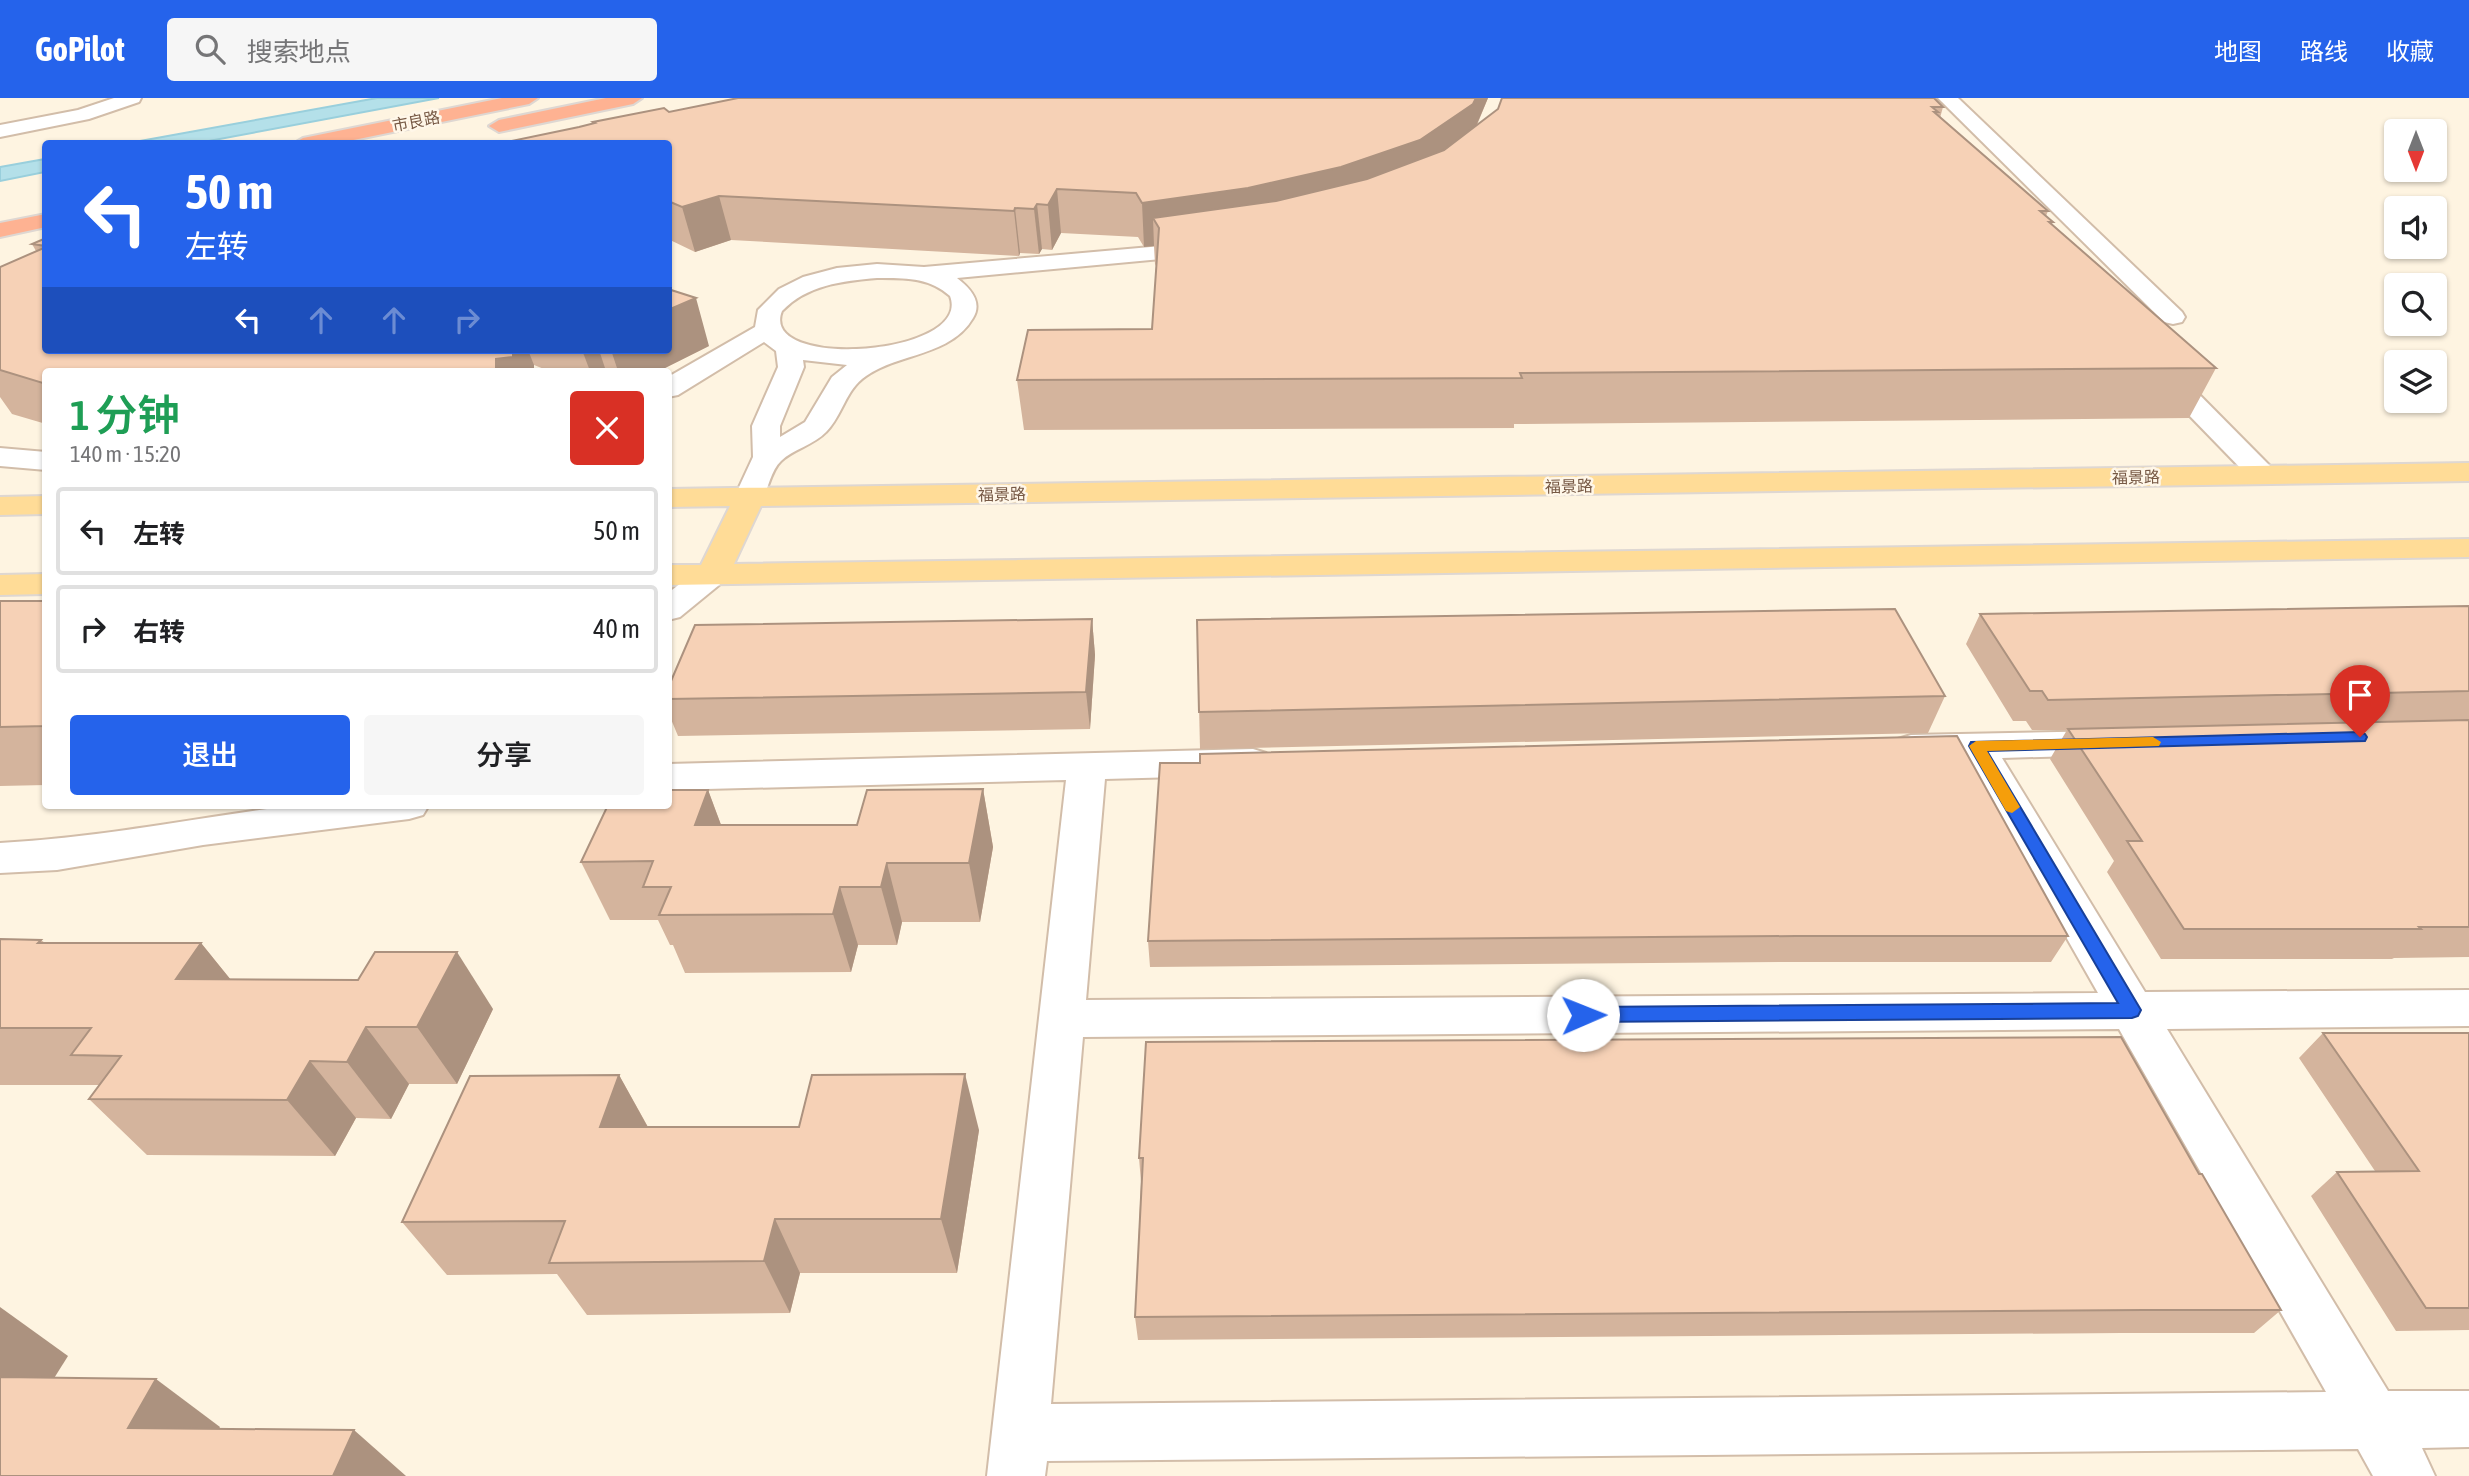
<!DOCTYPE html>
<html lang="zh">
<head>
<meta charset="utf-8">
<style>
  :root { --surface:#fff; --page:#f6f6f6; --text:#202124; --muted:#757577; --line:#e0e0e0; --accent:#2563eb }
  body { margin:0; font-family:"Asap Condensed","Noto Sans SC",sans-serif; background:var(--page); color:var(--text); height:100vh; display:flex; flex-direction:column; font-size:26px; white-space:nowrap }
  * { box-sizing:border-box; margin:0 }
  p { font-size:23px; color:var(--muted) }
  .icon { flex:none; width:38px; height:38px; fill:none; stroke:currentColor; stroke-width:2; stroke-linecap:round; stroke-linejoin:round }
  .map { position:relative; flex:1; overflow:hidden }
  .side { position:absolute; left:42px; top:270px; width:630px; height:441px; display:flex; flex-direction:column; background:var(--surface); border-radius:7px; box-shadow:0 2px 5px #0004 }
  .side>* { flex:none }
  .banner { position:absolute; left:42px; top:42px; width:630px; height:214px; border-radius:7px; box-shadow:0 2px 5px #0004; background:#2563eb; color:#fff; overflow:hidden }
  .needle { width:46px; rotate:180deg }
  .controls { position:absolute; left:2384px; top:21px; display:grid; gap:14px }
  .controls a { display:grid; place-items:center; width:63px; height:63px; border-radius:7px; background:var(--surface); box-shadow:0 2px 5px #0004; font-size:35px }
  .pin { position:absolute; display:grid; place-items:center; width:60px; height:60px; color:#fff; margin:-72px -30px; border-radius:50% 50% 50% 0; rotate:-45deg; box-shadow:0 0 7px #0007 }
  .pin .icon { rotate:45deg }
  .me { position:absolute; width:77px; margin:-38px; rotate:89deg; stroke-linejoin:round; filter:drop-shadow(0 0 5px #0008) }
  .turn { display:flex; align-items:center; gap:24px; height:147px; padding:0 28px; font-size:32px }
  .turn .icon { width:91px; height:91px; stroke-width:2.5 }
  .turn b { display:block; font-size:49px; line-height:60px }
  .lanes { display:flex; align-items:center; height:66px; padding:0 28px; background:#0003; justify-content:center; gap:35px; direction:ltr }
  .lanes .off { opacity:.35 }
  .round { display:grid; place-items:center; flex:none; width:74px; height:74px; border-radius:7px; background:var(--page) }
  .head { display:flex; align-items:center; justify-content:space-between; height:119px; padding:0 28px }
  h1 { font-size:42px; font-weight:600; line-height:52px; color:#1e9e55 }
  .cta { display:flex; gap:14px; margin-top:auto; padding:14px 28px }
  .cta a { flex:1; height:80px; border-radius:7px; background:var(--accent); color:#fff; font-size:28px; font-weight:600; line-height:80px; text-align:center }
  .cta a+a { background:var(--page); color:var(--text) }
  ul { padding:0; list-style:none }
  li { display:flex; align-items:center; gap:21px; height:88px; margin:0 14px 10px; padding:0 14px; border:4px solid var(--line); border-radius:7px }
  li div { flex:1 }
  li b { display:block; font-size:26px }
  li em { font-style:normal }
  header { display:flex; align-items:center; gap:42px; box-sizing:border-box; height:98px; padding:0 35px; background:var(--accent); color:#fff }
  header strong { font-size:33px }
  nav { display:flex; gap:38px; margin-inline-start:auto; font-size:24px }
  .search { width:490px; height:63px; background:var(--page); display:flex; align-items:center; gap:18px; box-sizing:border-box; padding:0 24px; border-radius:7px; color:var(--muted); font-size:26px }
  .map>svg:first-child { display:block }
  .water { fill:#b4e0e9; stroke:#99cfdc; stroke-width:2 }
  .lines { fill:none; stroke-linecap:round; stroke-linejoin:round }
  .minor-casing { stroke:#d2bda9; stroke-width:4 }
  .major-casing { stroke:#ded7d2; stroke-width:4 }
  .highway-casing { stroke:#ded7d2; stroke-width:4 }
  .minor { fill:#fff; fill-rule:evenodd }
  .major { fill:#ffdc97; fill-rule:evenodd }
  .highway { fill:#feb292; fill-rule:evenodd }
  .wall { fill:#d4b49d }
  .shaded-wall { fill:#ac927f }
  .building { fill:#f6d1b6; stroke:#ac927f; stroke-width:2 }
  .route { fill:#2563eb; stroke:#184099; stroke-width:2 }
  .slow { fill:#f59e0b }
  .labels { text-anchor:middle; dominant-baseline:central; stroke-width:5; stroke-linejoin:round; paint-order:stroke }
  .far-street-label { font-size:16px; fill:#775945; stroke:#fff7e9 }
</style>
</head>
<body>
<header>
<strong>GoPilot</strong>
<div class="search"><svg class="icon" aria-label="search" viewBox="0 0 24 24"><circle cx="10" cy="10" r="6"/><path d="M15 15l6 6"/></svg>搜索地点</div>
<nav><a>地图</a><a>路线</a><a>收藏</a></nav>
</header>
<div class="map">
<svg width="2469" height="1378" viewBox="0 0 2469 1378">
  <rect width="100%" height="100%" fill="#fef4e1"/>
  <g class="water">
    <polygon points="377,0 439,0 198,45 129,45"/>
    <polygon points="45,61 45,74 0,83 0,69"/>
  </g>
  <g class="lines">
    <defs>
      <g id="minor">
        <polygon points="114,0 141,0 139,4 89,21 0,39 0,27 78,12"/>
        <polygon points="1938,0 1958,0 2182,214 2185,219 2182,224 2173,226 2164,224"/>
        <path d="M 1207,144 L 1215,146 L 1218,151 L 1215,156 L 957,180 C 970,190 983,204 973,220 C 951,258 899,255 866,278 C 845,292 843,317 826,334 C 814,347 793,351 781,363 C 770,373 768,394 760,406 L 749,409 L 738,406 L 734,400 L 753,359 L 752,328 L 778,269 L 776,253 L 764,244 L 678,297 L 668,299 L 668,279 L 755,229 L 758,212 L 779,191 L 803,179 L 837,170 L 877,166 L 924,169 ZM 877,180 C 904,180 929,179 950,198 C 973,258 758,273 782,213 C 807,187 842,183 877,180 ZM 803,262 L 847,267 L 832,279 L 805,324 L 780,339 L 780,328 L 804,269 Z"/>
        <polygon points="2159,263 2168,265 2273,371 2278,377 2273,383 2263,386 2253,383 2150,277 2146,271 2150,265"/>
        <polygon points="0,350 46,354 46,372 0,368"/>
        <polygon points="713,466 724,469 729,476 724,483 680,519 668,522 668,495 702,469"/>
        <path d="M 2110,633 L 2123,636 L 2129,645 L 2123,654 L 2110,657 L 2002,660 L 2145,894 L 2469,892 L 2469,928 L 2167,931 L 2388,1293 L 2469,1293 L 2469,1349 L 2422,1350 L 2435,1378 L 2373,1378 L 2358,1351 L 1047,1363 L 1045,1378 L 987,1378 L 1066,682 L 668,692 L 668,666 L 1253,651 L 1266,655 L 1272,664 L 1266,673 L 1253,677 L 1105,681 L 1086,902 L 2098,895 L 1965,661 L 1911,663 L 1898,659 L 1892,650 L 1898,641 L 1911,637 ZM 2119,931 L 2326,1294 L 1051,1306 L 1083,939 Z"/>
        <path d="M 298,707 L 429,707 L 423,717 L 409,721 L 203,747 L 57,772 L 0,775 L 0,745 C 100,740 199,719 298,707 Z"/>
      </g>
      <g id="major">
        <polygon points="2469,365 2469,383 761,408 734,466 2469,441 2469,459 668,487 668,467 701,467 730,408 668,409 668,391"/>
        <polygon points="46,398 46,416 0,417 0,399"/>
        <polygon points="46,476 46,496 0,497 0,477"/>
      </g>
      <g id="highway">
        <polygon points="502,0 538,0 529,6 334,46 293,46 303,40"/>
        <polygon points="606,0 642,0 633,6 499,34 489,28 499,22"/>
        <polygon points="46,116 46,129 0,139 0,125"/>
      </g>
    </defs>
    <use href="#minor" class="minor-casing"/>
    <use href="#major" class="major-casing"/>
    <use href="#highway" class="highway-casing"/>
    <use href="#minor" class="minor"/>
    <use href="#major" class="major"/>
    <use href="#highway" class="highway"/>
  </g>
  <g class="wall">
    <polygon points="1488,0 1477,27 1943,9 1940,20 2048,113 2046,118 2053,124 2052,126 2216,270 2189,320 1514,326 1514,330 1024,332 1017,282 1152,231 1156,168 1155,166 1154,148 1144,149 1138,139 1061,135 1052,152 1042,151 1039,156 1020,155 1019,158 731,142 695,154 668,141 668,46 579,29 594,26 593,24 669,14"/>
    <polygon points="46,140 46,252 668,252 709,248 659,273 549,273 534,267 534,273 46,273 46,326 12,316 0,299 0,169 36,153 32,146"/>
    <polygon points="0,503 46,503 46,687 0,688"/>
    <polygon points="2469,508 2469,859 2394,860 2392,861 2161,861 2107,774 2114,763 2050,661 2067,632 2032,632 2026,623 2013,623 1966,546 1980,516"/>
    <polygon points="1092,521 1095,557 1090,631 678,638 668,614 668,590"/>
    <polygon points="1197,522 1945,598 1928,635 1200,651"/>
    <polygon points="1200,665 2068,838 2051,864 1785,864 1150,869 1148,843"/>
    <polygon points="983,691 993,749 980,824 902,824 897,847 858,847 851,874 685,875 673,847 670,847 658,822 610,822 581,764 708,692 721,727 857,727"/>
    <polygon points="0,841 41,842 45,845 201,845 230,881 493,911 457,986 409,986 391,1021 356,1020 335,1058 147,1057 89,1001 99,987 0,987"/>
    <polygon points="2323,935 2469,935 2469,1232 2396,1233 2311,1098 2337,1074 2375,1073 2299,960"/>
    <polygon points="619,977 648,1029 979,1032 957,1175 800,1175 790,1215 587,1217 557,1176 447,1177 402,1124"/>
    <polygon points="1139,1060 2199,1076 2281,1212 2254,1235 2121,1235 1138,1242 1135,1219 1141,1084"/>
  </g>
  <g class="shaded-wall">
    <polygon points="1476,0 1488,0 1468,47 1416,84 1159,130 1153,120 1154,148 1144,149 1142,105"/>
    <polygon points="1057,91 1061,135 1052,152 1048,107"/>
    <polygon points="719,98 731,142 695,154 682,109"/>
    <polygon points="1037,106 1042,151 1039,156 1034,111"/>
    <polygon points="1015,110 1020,155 1019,158 1014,113"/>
    <polygon points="696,200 709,248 659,273 618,273 611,252 668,252 668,212"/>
    <polygon points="513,252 528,252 534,267 534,273 479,273"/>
    <polygon points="582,252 599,252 606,273 590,273"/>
    <polygon points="1092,521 1095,557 1090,631 1086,594"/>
    <polygon points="983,691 993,749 980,824 969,765"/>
    <polygon points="708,692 730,751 695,727"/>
    <polygon points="887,765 902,824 897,847 881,789"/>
    <polygon points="840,789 858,847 851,874 833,816"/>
    <polygon points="201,845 248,903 176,881"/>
    <polygon points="457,854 493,911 457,986 417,929"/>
    <polygon points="366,929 409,986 391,1021 347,964"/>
    <polygon points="310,963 356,1020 335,1058 287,1002"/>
    <polygon points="965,976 979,1032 957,1175 941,1121"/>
    <polygon points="619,977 650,1033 600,1029"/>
    <polygon points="775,1121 800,1175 790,1215 764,1163"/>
    <polygon points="0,1209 68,1258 24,1328 0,1312"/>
    <polygon points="156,1281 220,1329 195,1376 128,1330"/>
    <polygon points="354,1332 406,1378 333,1378"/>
  </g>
  <g class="building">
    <polygon points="738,0 1476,0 1473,6 1420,42 1341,69 1248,90 1142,105 1136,95 1057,91 1048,107 1037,106 1034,111 1015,110 1014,113 719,98 682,109 668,103 668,46 497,46 579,29 595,25 593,24 664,10 669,14"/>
    <polygon points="1502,0 1934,0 1943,9 1932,9 1938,14 1934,14 2048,113 2040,113 2053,124 2049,124 2216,270 1520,275 1522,280 1017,282 1028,232 1152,231 1159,130 1153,120 1276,103 1367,81 1444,52 1498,11"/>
    <polygon points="46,140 46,148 32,146"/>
    <polygon points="46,149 46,252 513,252 513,259 496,261 496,271 479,273 46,273 46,286 0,272 0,169"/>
    <polygon points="668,191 696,200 668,212"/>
    <polygon points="0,503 46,503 46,628 0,629"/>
    <polygon points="2469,508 2469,593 2048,602 2042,593 2030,593 1980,516"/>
    <polygon points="1895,511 1945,598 1199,614 1197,522"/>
    <polygon points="1092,521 1086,594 668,601 668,590 695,527"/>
    <polygon points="2469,622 2469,829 2419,829 2421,831 2184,831 2127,743 2142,743 2068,631"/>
    <polygon points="1957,638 2068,838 1796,838 1148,843 1160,665 1200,665 1200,656"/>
    <polygon points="983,691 969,765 887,765 881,789 840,789 833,816 659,817 671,789 643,789 653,763 581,764 608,707 668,707 668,692 708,692 695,727 857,727 867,692"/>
    <polygon points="0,841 41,842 38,845 201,845 176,881 358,882 375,854 457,854 417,929 366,929 347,964 310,963 287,1002 89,1001 121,958 71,957 91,930 0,930"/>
    <polygon points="2323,935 2469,935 2469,1210 2426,1210 2337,1074 2419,1073"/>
    <polygon points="2121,939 2199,1076 2202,1076 2281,1212 2144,1212 1135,1219 1143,1060 1139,1060 1146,944"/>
    <polygon points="965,976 941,1121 775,1121 764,1163 549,1165 565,1123 402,1124 470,978 619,977 600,1029 799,1029 812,977"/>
    <polygon points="0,1279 156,1281 128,1330 354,1332 333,1378 0,1378"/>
  </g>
  <polygon class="route" points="2360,634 2365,636 2367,639 2365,643 1987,653 2138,907 2141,912 2138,918 2132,920 1583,924 1576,922 1574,917 1576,911 1583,909 2118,905 1969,648 1971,644"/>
  <polygon class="slow" points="2153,639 2161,644 2159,648 1987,653 2020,709 2012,715 2006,713 1969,648 1976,643"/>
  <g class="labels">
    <g class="far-street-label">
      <text transform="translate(416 23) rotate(-11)">市良路</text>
      <text transform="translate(2136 379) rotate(-1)">福景路</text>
      <text transform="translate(1569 388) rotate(-1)">福景路</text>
      <text transform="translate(1002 396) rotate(-1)">福景路</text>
    </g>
  </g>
</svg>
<div class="controls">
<a><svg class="needle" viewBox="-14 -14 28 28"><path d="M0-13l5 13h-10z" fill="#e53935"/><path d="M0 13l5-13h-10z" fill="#757577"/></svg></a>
<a><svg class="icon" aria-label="sound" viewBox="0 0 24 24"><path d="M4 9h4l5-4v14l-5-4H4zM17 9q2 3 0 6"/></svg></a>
<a><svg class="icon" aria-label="search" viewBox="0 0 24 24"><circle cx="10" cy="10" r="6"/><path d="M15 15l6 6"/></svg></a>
<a><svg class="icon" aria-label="layers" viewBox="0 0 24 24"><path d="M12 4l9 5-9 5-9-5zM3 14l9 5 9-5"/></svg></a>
</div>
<div class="pin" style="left:2360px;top:639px;background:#d93025"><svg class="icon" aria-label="arrive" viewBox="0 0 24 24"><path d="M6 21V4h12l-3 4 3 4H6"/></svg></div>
<svg class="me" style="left:1583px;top:917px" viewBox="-20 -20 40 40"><circle r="19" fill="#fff"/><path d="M0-13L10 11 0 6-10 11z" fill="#2563eb"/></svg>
<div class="banner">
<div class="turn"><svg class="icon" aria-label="left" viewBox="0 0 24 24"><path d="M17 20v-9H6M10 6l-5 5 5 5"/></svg><div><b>50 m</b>左转</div></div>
<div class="lanes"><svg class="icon" aria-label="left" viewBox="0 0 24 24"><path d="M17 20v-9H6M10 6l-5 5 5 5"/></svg><svg class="icon off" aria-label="ahead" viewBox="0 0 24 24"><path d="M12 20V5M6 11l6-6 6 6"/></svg><svg class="icon off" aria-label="ahead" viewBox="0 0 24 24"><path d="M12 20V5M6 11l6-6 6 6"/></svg><svg class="icon off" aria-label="right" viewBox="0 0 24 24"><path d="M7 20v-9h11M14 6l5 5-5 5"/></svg></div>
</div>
<section class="side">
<div class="head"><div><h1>1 分钟</h1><p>140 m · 15:20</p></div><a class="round" style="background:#d93025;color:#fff"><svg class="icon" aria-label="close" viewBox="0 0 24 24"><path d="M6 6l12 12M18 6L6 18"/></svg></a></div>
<ul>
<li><svg class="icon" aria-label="left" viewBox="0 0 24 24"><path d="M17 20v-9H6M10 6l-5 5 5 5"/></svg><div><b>左转</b></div><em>50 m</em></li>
<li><svg class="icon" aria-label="right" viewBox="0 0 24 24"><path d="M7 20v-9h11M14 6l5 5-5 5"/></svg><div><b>右转</b></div><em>40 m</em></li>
</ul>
<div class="cta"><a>退出</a><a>分享</a></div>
</section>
</div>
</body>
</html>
